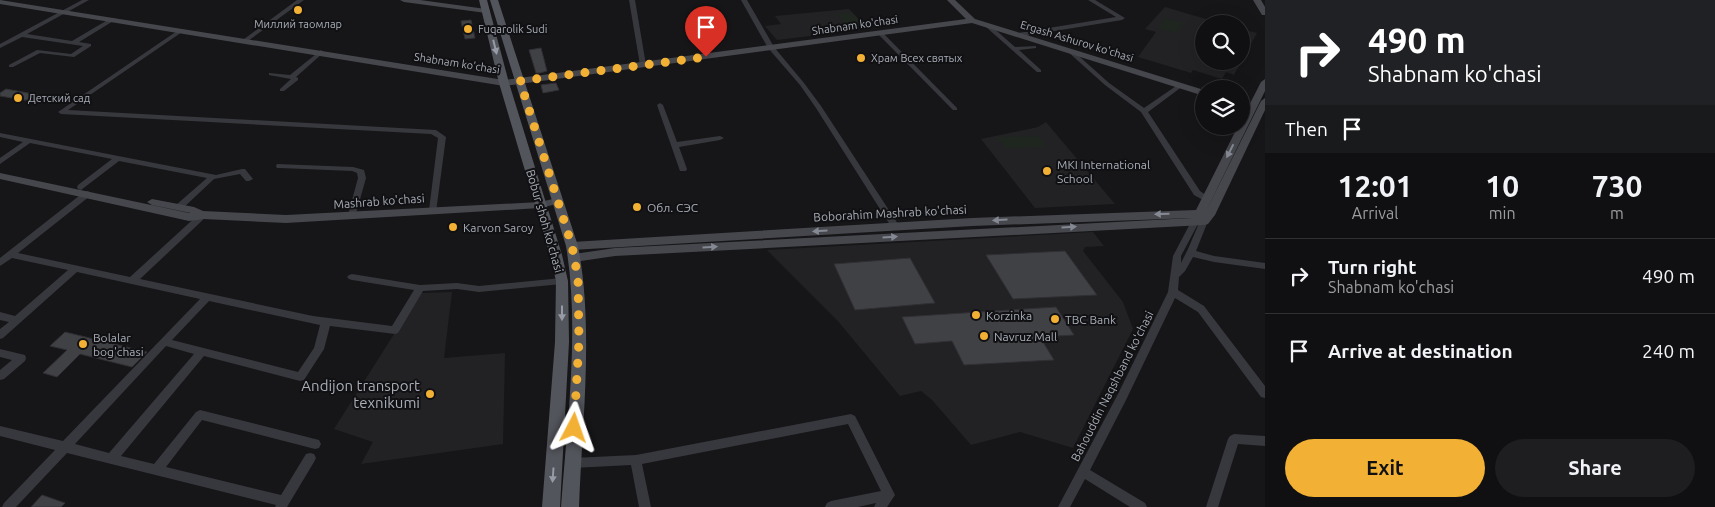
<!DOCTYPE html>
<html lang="en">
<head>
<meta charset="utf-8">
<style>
  :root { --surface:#101012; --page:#1e1e20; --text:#f1f3f6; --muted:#9c9d9f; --line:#303032; --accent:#f2b134 }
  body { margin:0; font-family:Ubuntu,sans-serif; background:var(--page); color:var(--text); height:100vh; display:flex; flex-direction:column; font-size:19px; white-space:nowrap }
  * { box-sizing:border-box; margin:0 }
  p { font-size:16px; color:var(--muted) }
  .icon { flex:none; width:28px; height:28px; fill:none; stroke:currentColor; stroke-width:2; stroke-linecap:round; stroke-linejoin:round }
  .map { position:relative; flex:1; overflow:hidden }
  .side { display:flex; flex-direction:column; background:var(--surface); width:450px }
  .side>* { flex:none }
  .banner { background:#202124; color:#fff; overflow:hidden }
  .buttons { position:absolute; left:1195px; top:15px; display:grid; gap:10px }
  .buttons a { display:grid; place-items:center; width:55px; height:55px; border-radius:50%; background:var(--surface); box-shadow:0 5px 20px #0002,0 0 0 1px var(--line); font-size:25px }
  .pin { position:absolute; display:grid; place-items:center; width:42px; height:42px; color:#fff; margin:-51px -21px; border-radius:50% 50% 50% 0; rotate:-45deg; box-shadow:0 0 5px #0007 }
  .pin .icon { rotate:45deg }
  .me { position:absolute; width:55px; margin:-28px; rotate:4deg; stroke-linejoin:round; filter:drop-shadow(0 0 4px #0008) }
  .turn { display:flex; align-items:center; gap:18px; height:105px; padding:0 20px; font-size:22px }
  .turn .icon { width:65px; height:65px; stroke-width:2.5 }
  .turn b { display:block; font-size:35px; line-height:42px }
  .then { display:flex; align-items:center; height:48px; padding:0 20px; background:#0003; gap:10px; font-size:19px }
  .eta { display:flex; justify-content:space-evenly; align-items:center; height:85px; text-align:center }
  .eta b { font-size:30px; font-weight:700; line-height:35px }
  .cta { display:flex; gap:10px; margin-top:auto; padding:10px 20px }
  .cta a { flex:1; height:58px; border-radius:30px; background:var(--accent); color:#111; font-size:20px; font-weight:700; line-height:58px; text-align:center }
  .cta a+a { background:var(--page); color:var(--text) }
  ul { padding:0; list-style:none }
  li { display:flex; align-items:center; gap:15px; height:75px; padding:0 20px; border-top:1px solid var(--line) }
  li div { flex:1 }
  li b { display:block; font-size:19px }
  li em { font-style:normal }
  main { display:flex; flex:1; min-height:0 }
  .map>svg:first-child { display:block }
  .built { fill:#222225 }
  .green { fill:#1e261f }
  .building { fill:#404145; stroke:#303034 }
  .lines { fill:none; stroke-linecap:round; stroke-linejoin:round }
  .street { fill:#37383d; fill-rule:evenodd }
  .secondary { fill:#45474d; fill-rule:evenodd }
  .primary { fill:#53555c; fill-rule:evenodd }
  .oneway { fill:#979ba6 }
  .oneway2 { fill:#858993 }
  .route { stroke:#f2b134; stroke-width:9; stroke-dasharray:0 16.2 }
  .poi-dot { fill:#f2b134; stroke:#111113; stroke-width:2 }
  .labels { text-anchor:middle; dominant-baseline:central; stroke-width:4; stroke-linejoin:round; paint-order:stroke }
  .far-poi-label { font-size:11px; fill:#a8adb8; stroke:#111113; text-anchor:start }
  .far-street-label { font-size:11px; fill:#a8adb8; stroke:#111113 }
  .poi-label { font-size:12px; fill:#a8adb8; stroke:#111113; text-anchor:start }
  .street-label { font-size:12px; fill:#a8adb8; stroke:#111113 }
  .near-poi-label { font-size:15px; fill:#a8adb8; stroke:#111113; text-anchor:end }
</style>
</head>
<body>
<main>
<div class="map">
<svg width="1265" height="507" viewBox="0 0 1265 507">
  <rect width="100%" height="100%" fill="#161618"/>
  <g class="built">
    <polygon points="1165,7 1223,24 1204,24 1204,61 1241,61 1241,29 1257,33 1234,75 1226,72 1222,79 1193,70 1191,73 1138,57 1156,32 1145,29"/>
    <polygon points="849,9 868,29 777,40 765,26 781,24 775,16"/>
    <polygon points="1046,122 1115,204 1035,208 981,139 1038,127"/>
    <polygon points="1093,232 1104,246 1085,247 1083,251 1123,302 1133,329 1073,448 1020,432 971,445 932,400 921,391 900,396 837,320 767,250"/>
    <polygon points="452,292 444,358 505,353 503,444 361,464 373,442 334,429 420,293"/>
  </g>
  <g class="green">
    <polygon points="852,13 865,26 850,28 837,14"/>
    <polygon points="1165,18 1183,23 1176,33 1158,28"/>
    <polygon points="1038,136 1047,147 1005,148 997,137"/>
  </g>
  <g class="building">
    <polygon points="471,20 475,38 465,39 461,21"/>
    <polygon points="541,48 547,71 540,73 536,73 529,50"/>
    <polygon points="556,83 559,90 543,93 541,85"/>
    <polygon points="6,89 39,95 30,101 0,96 0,93"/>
    <polygon points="1065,251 1097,295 1013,299 986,255"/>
    <polygon points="910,258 935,303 855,310 834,264"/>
    <polygon points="1056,307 1074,335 1040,337 1054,360 964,365 952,341 915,344 902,317"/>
    <polygon points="65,332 147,352 132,367 80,354 57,377 43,373 67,350 50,346"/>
    <polygon points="42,495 65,503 61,507 31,507"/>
  </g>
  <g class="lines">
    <g class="street">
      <polygon points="82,0 89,0 27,34 72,41 111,18 115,18 115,20 79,42 91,44 91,46 74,57 40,53 13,67 9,67 9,65 37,50 71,54 83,46 22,37 0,48 0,44"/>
      <polygon points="297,0 304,0 248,41 244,41 244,39"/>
      <polygon points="629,0 635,0 646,65 643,67 640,65"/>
      <polygon points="741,0 747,0 774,47 804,83 821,106 898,224 899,226 898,228 892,228 816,108 800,85 768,48"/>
      <polygon points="1088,0 1095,0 1125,18 1122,20 1018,37 1015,35 1018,33 1116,17"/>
      <polygon points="986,25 990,25 1015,47 1036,46 1036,48 1019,50 1041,70 1041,72 1037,72 986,27"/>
      <polygon points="180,29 185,30 68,110 436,130 446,137 436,212 430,212 429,210 438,138 431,134 61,114 58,112"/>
      <polygon points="878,32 882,32 957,108 957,110 953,110 878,34"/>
      <polygon points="1067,49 1071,49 1109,83 1144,108 1179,84 1183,84 1183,86 1148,112 1200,191 1210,198 1209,200 1203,200 1194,195 1141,112 1105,85 1067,51"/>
      <polygon points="321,50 324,52 323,53 296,77 298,78 298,80 284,91 280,91 280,89 291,79 269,75 269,73 290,75"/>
      <polygon points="660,103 663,105 677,142 720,136 724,138 720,140 679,147 687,169 686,171 680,171 657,105"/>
      <polygon points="0,133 216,175 242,169 245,169 253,179 249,181 246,181 240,174 214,179 182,209 176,209 175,207 176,205 207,178 119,161 81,190 78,189 77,187 78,185 112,159 30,143 0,164 0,158 23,142 0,137"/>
      <polygon points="277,164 353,167 364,170 366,178 355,217 349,217 348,215 358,178 357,173 352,171 280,168 277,168 276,166"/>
      <path d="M 87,191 L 90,192 L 91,194 L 90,196 L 18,253 L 130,277 L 200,213 L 203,212 L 207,215 L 206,217 L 140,279 L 313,316 L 392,326 L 414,290 L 352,280 L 349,279 L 347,277 L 349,275 L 352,274 L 420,285 L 457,283 L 479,286 L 562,278 L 565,279 L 567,281 L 565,283 L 562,284 L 479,292 L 457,289 L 423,291 L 398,333 L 395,334 L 330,326 L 324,349 L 304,380 L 300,381 L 204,356 L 121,456 L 154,464 L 196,412 L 200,410 L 319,440 L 321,444 L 319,448 L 315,449 L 202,420 L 166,467 L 281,495 L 306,454 L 310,453 L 314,454 L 316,458 L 314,462 L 287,507 L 275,507 L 276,505 L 67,453 L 16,507 L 2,507 L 4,503 L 55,450 L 0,436 L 0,426 L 63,441 L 200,299 L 77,272 L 3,338 L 0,339 L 0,329 L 9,322 L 0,320 L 0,312 L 15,316 L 68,270 L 12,258 L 0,266 L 0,258 L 84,192 ZM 209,301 L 320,325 L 314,348 L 298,372 L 172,340 ZM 166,346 L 194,354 L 109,453 L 75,444 Z"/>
      <polygon points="1204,218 1208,221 1196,251 1214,256 1265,263 1265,269 1214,262 1193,257 1185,271 1179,277 1178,290 1204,306 1265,386 1265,398 1261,397 1198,312 1175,298 1126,400 1090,470 1145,503 1147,507 1130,507 1085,479 1070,507 1058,507 1118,394 1168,292 1173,256 1192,220 1198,220 1199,222 1181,256 1181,263 1188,249 1200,221"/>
      <polygon points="0,349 25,355 26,358 25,361 4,379 0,380 0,370 12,360 0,357"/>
      <polygon points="851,414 855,416 895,495 887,507 874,507 876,503 858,507 825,507 827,503 831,501 881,491 848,424 642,464 651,507 639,507 631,465 572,468 568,467 566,463 568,459 572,458 636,455"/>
      <polygon points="1234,434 1265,436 1265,446 1238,444 1218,507 1206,507 1228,439 1230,436"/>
    </g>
    <g class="secondary">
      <polygon points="0,0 504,80 966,19 947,0 955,0 975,19 1204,90 1204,96 972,23 504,86 0,4"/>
      <polygon points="400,0 420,0 486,9 490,11 486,13 404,2"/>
      <polygon points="1253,0 1261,0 1265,7 1265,15 1262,15"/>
      <polygon points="1265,79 1265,91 1206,211 1261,101 1265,98 1265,110 1215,215 1208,224 1204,225 615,256 574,262 568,258 574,254 615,248 1192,218 972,226 572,250 566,246 572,242 972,218 1196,210 1238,126 1241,126 1241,121 1261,82"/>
      <polygon points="0,173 189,213 191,213 152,205 147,202 152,199 194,207 203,211 286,215 540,202 557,198 562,201 561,203 540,208 286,223 203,219 189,221 0,179"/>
    </g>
    <g class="primary">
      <polygon points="479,0 487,0 509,83 562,255 568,281 569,342 560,507 542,507 555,342 556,281 550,255 499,83"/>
      <path d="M 490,0 L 498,0 L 578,246 C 594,328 582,423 579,507 L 561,507 C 567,424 580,328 566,246 Z"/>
    </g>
  </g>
  <defs><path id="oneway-solid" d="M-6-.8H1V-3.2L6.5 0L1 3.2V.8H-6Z" transform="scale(1.25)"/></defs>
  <g class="oneway">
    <use href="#oneway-solid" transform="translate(495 47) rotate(76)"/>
    <use href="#oneway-solid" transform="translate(562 313) rotate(90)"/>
    <use href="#oneway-solid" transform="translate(553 475) rotate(94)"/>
  </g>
  <g class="oneway2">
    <use href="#oneway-solid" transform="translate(1230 151) rotate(117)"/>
    <use href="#oneway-solid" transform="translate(1162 214) rotate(178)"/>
    <use href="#oneway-solid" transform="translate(1000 220) rotate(177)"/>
    <use href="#oneway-solid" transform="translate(1069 227) rotate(-3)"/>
    <use href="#oneway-solid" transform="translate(820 231) rotate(176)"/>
    <use href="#oneway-solid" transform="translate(890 237) rotate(-3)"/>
    <use href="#oneway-solid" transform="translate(710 247) rotate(-3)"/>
  </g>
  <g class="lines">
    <polyline class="route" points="574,428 579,341 578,278 572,246 520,81 706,57"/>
  </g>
  <g class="poi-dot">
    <circle cx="298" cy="10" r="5"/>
    <circle cx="468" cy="29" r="5"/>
    <circle cx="861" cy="58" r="5"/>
    <circle cx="18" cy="98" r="5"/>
    <circle cx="1047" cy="171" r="5"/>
    <circle cx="637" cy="207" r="5"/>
    <circle cx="453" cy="227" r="5"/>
    <circle cx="976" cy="315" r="5"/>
    <circle cx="1055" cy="319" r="5"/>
    <circle cx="984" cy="336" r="5"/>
    <circle cx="83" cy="344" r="5"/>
    <circle cx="430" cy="394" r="5"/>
  </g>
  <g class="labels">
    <g class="far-poi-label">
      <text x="298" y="24" text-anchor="middle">Миллий таомлар</text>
      <text x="478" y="29">Fuqarolik Sudi</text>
      <text x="871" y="58">Храм Всех святых</text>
      <text x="28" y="98">Детский сад</text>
    </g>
    <g class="far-street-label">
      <text transform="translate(855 25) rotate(-8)">Shabnam ko'chasi</text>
      <text transform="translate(1077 41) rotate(17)">Ergash Ashurov ko'chasi</text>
      <text transform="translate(457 63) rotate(9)">Shabnam ko'chasi</text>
    </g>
    <g class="poi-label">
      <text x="1057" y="164">MKI International<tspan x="1057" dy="14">School</tspan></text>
      <text x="647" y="207">Обл. СЭС</text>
      <text x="463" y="227">Karvon Saroy</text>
      <text x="986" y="315">Korzinka</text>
      <text x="1065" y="319">TBC Bank</text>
      <text x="994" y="336">Navruz Mall</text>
      <text x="93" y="337">Bolalar<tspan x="93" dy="14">bog'chasi</tspan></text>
    </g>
    <g class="street-label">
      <text transform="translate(379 201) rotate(-4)">Mashrab ko'chasi</text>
      <text transform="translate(890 213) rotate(-3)">Boborahim Mashrab ko'chasi</text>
      <text transform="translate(545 221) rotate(74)">Bobur shoh ko'chasi</text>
      <text transform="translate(1112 386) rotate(-63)">Bahouddin Naqshband koʻchasi</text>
    </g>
    <g class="near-poi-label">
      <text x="420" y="385">Andijon transport<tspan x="420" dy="17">texnikumi</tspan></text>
    </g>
  </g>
</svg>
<div class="buttons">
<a><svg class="icon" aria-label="search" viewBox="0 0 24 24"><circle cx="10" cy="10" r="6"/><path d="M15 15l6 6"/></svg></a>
<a><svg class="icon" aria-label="layers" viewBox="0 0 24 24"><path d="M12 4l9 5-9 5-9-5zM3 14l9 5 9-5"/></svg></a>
</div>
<div class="pin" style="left:706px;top:57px;background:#d93025"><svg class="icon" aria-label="arrive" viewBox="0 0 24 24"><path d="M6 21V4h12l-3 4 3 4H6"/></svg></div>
<svg class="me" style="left:574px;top:428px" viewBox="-20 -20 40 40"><path d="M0-17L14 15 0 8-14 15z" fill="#f2b134" stroke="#fff" stroke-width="4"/></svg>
</div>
<section class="side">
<div class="banner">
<div class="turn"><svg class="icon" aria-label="right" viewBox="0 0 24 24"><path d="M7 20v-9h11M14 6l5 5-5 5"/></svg><div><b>490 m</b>Shabnam ko'chasi</div></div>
<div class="then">Then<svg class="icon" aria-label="arrive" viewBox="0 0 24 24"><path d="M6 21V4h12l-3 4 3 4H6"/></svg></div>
</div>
<div class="eta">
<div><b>12:01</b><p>Arrival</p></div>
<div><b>10</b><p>min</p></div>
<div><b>730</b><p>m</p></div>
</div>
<ul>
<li><svg class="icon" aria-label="right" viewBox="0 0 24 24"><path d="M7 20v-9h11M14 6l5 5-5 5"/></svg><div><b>Turn right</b><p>Shabnam ko'chasi</p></div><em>490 m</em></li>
<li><svg class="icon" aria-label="arrive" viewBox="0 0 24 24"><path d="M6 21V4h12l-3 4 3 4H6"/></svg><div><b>Arrive at destination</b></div><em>240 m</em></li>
</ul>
<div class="cta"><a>Exit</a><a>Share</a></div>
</section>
</main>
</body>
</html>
